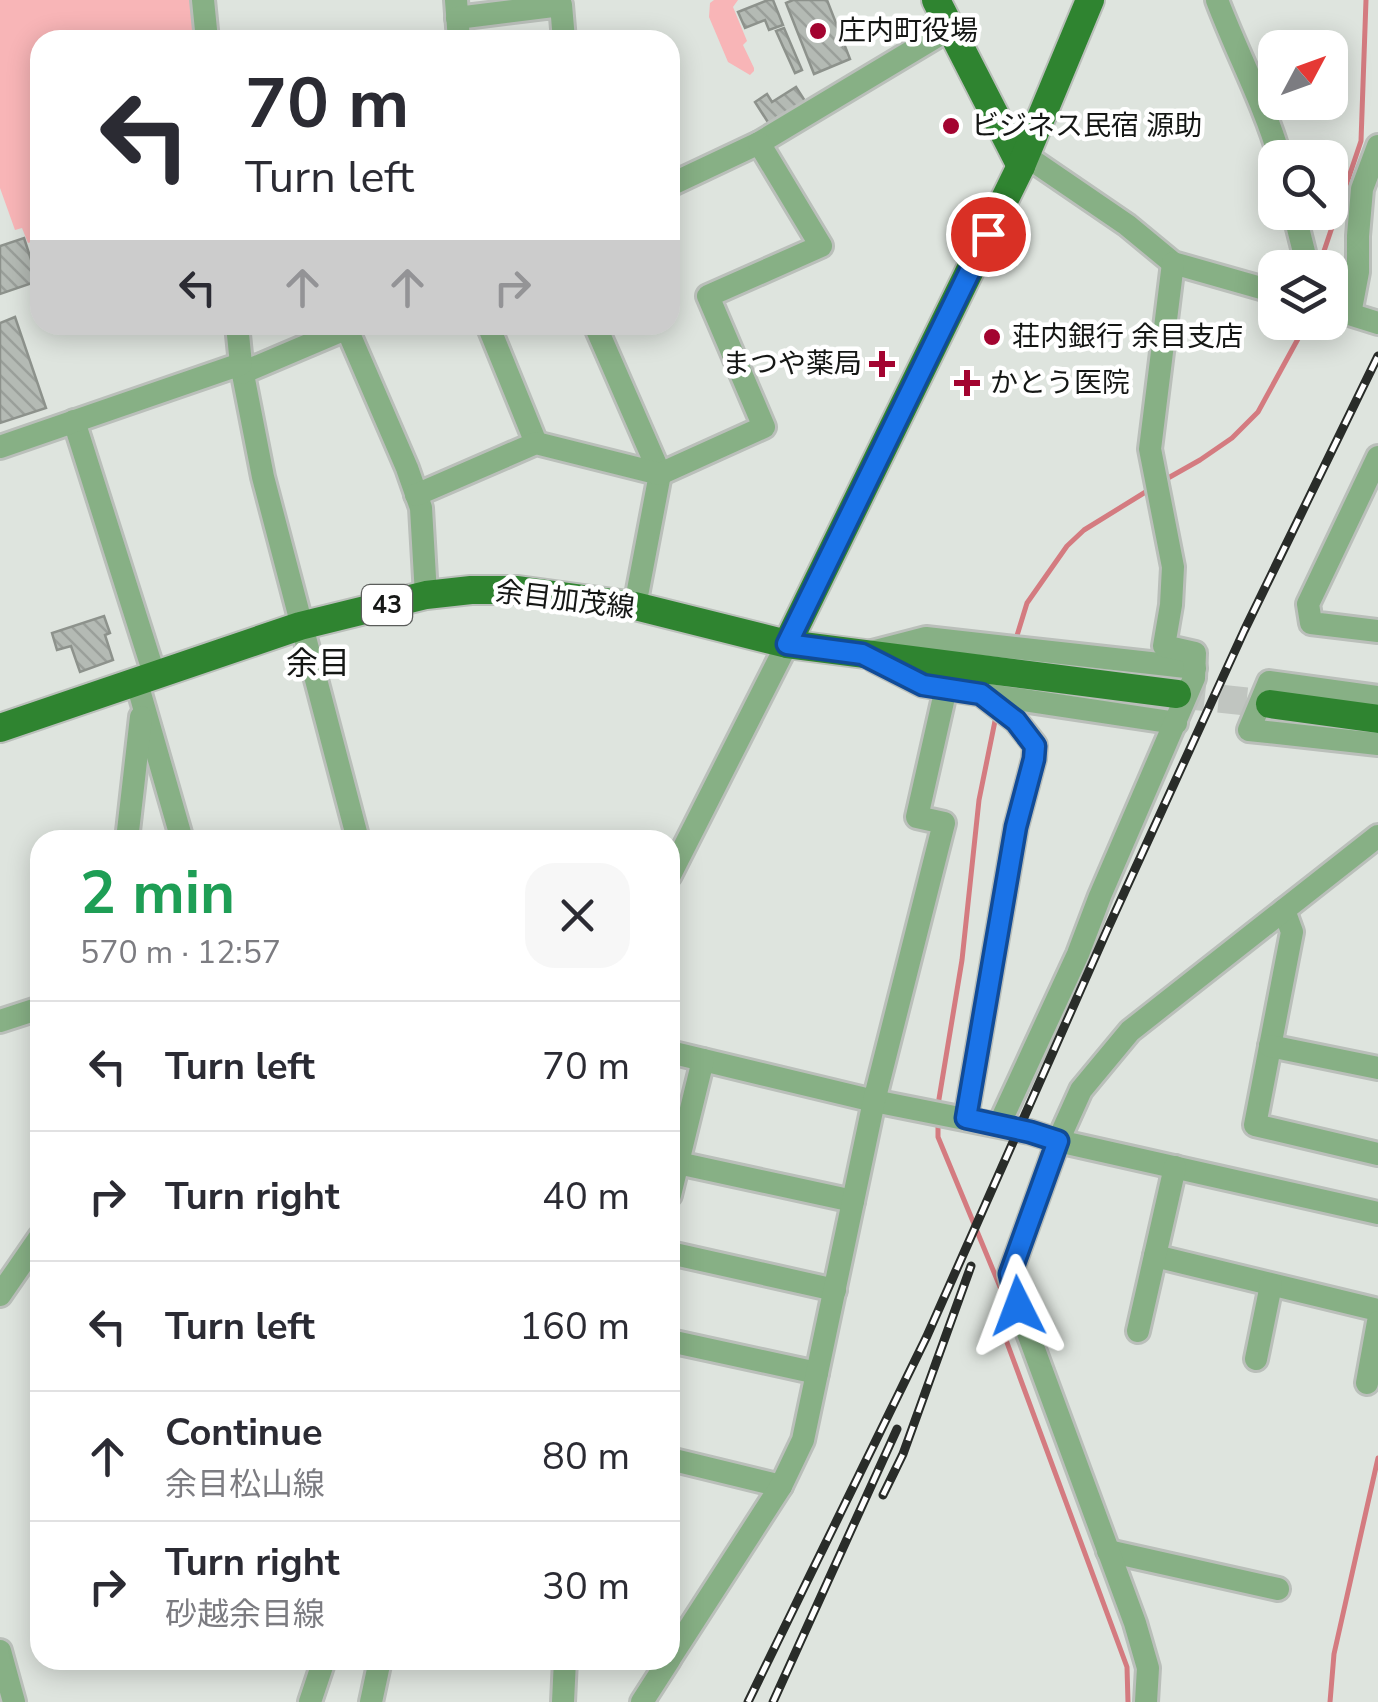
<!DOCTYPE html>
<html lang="en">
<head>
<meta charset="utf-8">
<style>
  :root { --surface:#fff; --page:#f7f7f7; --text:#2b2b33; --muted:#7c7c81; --line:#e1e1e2 }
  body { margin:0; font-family:"Nunito Sans","Noto Sans JP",sans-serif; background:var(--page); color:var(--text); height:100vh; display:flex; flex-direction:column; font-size:38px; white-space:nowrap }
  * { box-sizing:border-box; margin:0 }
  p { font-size:32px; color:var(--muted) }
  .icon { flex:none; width:55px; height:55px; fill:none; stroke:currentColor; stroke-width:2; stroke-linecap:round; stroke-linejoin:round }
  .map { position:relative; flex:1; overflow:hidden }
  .side { position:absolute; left:30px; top:830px; width:650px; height:840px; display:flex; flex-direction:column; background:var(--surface); border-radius:30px; box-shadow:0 5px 25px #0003 }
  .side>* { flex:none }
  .hud { position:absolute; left:30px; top:30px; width:650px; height:305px; border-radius:30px; box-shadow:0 5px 25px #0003; background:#fff; color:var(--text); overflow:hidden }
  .needle { width:65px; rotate:49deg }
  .controls { position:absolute; left:1258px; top:30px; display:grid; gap:20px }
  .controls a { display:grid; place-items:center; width:90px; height:90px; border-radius:20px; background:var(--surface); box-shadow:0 5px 25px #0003; font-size:50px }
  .pin { position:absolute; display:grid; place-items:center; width:85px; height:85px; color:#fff; margin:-42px; border:5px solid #fff; border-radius:50%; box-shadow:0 2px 10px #0007 }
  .me { position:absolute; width:110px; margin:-55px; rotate:357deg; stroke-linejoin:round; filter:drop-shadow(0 0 8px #0008) }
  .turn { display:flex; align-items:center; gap:35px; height:210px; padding:0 50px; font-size:45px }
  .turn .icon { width:130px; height:130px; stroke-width:2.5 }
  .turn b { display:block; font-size:70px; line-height:85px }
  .lanes { display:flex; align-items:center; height:95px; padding:0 50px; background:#0003; justify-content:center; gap:50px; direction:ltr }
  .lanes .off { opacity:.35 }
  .round { display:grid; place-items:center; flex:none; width:105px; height:105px; border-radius:30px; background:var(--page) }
  .head { display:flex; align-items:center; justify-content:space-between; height:170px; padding:0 50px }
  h1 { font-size:60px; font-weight:700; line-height:75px; color:#1e9e55 }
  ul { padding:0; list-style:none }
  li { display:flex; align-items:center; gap:30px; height:130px; padding:0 50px; border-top:2px solid var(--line) }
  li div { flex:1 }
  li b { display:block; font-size:38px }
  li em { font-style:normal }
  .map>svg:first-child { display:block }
  .grass { fill:#f8b5b7 }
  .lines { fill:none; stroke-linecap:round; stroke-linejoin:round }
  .stream { stroke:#d47b80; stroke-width:5 }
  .building { fill:url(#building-back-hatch); stroke:#8d928c; stroke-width:2.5 }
  .major-tunnel { stroke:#c0c5c0; stroke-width:28; stroke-dasharray:28 14; stroke-linecap:butt }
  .minor-casing { stroke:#babfba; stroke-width:28 }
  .major-casing { stroke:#babfba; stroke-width:32 }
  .minor { stroke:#87b085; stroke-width:22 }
  .major { stroke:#2f8430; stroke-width:28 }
  .rail-casing { stroke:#292c29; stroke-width:9 }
  .rail { stroke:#fff; stroke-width:5; stroke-dasharray:15; stroke-linecap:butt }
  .route-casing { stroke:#114b97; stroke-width:25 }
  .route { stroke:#1a73e8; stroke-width:18 }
  .poi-dot { fill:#a30430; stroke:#fff; stroke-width:4 }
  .labels { text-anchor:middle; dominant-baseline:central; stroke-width:9; stroke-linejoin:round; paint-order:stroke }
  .shield { fill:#fff; stroke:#5b5d5b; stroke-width:2.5 }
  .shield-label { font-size:25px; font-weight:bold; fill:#151715 }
  .poi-label { font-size:28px; fill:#151715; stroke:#fff; text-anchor:start }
  .street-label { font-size:28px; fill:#151715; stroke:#fff }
  .quarter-label { font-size:32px; fill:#151715; stroke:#fff }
</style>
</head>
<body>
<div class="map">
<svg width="1378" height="1702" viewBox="0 0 1378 1702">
  <defs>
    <pattern id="building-back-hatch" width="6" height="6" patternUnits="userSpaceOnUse" patternTransform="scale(2.5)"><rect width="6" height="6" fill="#b4bab4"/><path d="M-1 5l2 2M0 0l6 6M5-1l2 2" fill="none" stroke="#9a9f9a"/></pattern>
  </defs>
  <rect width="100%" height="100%" fill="#dee4de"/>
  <g class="grass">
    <polygon points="0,0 193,0 197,40 40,40 40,239 28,243 22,228 15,230 0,188"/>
    <polygon points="714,0 738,0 733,7 747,41 743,45 754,68 754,71 750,75 728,62 709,17 710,3"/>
  </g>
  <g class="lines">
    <g class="stream">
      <polyline points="1320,268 1322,257 1361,141 1366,0"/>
      <polyline points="1161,482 1200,460 1232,438 1258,412 1299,337 1304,322"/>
      <polyline points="1015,642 1027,603 1067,546 1084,530 1152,488"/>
      <polyline points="938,1105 962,960 979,800 996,716"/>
      <polyline points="938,1121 938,1137 1003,1294 999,1321 1127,1667 1128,1702"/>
      <polyline points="1330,1702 1334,1654 1378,1458"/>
    </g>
  </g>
  <g class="building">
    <polygon points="768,0 773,0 783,25 769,30 765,20 745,28 738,12"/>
    <polygon points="793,0 827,0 850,59 814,74 786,3"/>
    <polygon points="784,28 802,70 795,73 776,31"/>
    <polygon points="796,87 807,104 771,127 755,102 767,94 772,102"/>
    <polygon points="24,238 38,281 0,294 0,246"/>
    <polygon points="15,317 46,408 0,423 0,323"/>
    <polygon points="104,616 110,633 105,635 113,660 80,672 71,646 57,650 52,633"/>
  </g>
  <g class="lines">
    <polyline class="major-tunnel" points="1177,694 1270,704"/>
    <defs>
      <g id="minor">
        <polyline points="203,0 207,40"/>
        <polyline points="456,0 459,40"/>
        <path d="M 1217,0 C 1237,53 1264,103 1280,158"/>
        <polyline points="457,18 561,5 564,40"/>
        <polyline points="1026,156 1127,225 1173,263 1275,292"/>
        <polyline points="670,185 759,143 949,29"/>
        <polyline points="1294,212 1304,252 1304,268"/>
        <polyline points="1330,308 1378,323"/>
        <polyline points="1350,314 1358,272 1358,236 1362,189 1378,146"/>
        <polyline points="237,325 241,364 263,477 358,840"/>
        <polyline points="488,325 536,443"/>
        <polyline points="595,325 660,474 635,606"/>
        <polyline points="347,329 407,468 421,508 426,595"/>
        <polyline points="242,373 355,325"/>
        <polyline points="74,421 155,677"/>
        <polyline points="0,447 241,364"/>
        <polyline points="1378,457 1308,604 1311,623 1378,631"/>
        <polyline points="416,495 536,443 660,474 764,427 708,296 821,246 759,143"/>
        <polyline points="872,652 926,638 1195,668"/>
        <polyline points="874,660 923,685 1176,723"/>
        <polyline points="137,683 182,840"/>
        <polyline points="1378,697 1269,682 1249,730 1378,744"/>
        <polyline points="127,840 141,717"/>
        <polyline points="670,875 787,644"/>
        <polyline points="1284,910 1292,932 1255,1125 1378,1154"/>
        <polyline points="0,1021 40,1008"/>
        <polyline points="1270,1046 1378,1068"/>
        <polyline points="670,1052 874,1101 1030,1132 1058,1141 1378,1213"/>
        <polyline points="966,1118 1016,827 1034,759 1035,745 1016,721 981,694"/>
        <polyline points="999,1125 1078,954 1100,896 1194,678 1195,653 1164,646 1171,605 1173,567 1150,449 1173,263"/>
        <polyline points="678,1163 853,1201"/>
        <polyline points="670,1195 703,1060"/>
        <polyline points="670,1253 835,1290"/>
        <polyline points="1155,1256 1378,1310"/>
        <polyline points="0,1295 40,1237"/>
        <polyline points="1138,1331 1175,1167"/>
        <polyline points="670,1341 817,1373"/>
        <polyline points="1256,1359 1271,1285"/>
        <polyline points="1367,1383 1378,1322"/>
        <polyline points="670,1459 781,1486"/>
        <polyline points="1108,1551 1278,1589"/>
        <polyline points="0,1651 14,1702"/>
        <polyline points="670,1658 781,1486 803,1440 874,1101 944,823 917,817 946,688"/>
        <polyline points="310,1702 324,1660"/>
        <polyline points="371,1702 380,1660"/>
        <polyline points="563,1702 565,1660"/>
        <polyline points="642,1702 669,1660"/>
        <polyline points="1146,1702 1148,1668 1135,1623 1018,1306 1010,1274 1058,1141 1081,1090 1130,1031 1378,836"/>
      </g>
      <g id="major">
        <polyline points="936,0 1021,166"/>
        <polyline points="787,644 1021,166 1090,0"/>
        <polyline points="1270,704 1378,719"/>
        <polyline points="0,728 300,626 426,595 471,590 518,590 635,606 787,644 1177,694"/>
      </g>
    </defs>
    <use href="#minor" class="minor-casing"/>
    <use href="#major" class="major-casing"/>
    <use href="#minor" class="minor"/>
    <use href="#major" class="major"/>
    <defs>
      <g id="rail">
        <polyline points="883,1495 903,1454 971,1266"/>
        <polyline points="748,1702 927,1336 1108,928 1244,631 1378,356"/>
        <polyline points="773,1702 897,1429"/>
      </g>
    </defs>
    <use href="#rail" class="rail-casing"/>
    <use href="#rail" class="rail"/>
  </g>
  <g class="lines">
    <defs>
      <polyline id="route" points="988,234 787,644 862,654 923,685 981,694 1016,721 1035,746 1034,759 1016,827 966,1118 1030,1132 1058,1141 1010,1274 1018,1306"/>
    </defs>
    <use href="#route" class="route-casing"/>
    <use href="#route" class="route"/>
  </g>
  <g class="poi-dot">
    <circle cx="818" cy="31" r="10"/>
    <circle cx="951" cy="126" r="10"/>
    <circle cx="992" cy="337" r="10"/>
    <path d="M877 349h10v10h10v10h-10v10h-10v-10h-10v-10h10z"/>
    <path d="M962 368h10v10h10v10h-10v10h-10v-10h-10v-10h10z"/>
  </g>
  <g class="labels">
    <rect class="shield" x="362" y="585" width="50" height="40" rx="8"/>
    <g class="shield-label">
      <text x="387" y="605">43</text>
    </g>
    <g class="poi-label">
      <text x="838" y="31">庄内町役場</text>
      <text x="971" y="126">ビジネス民宿 源助</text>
      <text x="1012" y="337">荘内銀行 余目支店</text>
      <text x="862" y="364" text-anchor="end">まつや薬局</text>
      <text x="990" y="383">かとう医院</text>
    </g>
    <g class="street-label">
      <text transform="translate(565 600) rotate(7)">余目加茂線</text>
    </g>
    <g class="quarter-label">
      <text x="318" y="663">余目</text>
    </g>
  </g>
</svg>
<div class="controls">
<a><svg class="needle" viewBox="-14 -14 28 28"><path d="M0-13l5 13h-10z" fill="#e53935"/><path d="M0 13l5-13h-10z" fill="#7c7c81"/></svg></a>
<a><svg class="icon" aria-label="search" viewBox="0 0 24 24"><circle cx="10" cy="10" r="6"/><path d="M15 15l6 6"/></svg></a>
<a><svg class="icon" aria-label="layers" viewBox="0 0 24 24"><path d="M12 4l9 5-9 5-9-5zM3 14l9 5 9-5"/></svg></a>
</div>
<div class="pin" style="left:988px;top:234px;background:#d93025"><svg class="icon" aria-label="arrive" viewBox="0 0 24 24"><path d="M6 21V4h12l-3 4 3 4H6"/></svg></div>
<svg class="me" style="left:1018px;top:1306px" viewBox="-20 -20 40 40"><path d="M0-17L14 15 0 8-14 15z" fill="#1a73e8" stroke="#fff" stroke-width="4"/></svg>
<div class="hud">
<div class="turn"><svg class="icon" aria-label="left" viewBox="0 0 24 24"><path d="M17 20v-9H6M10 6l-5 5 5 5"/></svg><div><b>70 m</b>Turn left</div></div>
<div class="lanes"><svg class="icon" aria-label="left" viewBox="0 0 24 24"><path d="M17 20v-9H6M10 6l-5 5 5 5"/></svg><svg class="icon off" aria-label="ahead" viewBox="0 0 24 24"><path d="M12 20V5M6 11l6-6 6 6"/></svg><svg class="icon off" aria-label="ahead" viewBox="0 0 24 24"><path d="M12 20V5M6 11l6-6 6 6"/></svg><svg class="icon off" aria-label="right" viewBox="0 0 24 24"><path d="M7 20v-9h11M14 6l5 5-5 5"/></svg></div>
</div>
<section class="side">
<div class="head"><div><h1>2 min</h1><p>570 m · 12:57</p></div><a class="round"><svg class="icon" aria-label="close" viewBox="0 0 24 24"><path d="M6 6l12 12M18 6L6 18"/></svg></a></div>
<ul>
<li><svg class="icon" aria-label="left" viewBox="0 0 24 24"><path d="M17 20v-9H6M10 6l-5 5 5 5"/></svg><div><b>Turn left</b></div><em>70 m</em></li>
<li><svg class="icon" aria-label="right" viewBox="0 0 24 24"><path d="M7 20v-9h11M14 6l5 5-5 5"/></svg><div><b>Turn right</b></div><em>40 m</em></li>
<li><svg class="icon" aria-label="left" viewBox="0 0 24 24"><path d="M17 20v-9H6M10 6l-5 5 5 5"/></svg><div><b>Turn left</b></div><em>160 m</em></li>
<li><svg class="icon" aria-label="ahead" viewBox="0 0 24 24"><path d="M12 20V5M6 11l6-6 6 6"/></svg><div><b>Continue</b><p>余目松山線</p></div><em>80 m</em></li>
<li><svg class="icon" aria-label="right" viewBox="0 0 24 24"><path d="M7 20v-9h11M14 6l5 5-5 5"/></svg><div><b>Turn right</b><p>砂越余目線</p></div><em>30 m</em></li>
</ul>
</section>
</div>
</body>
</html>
